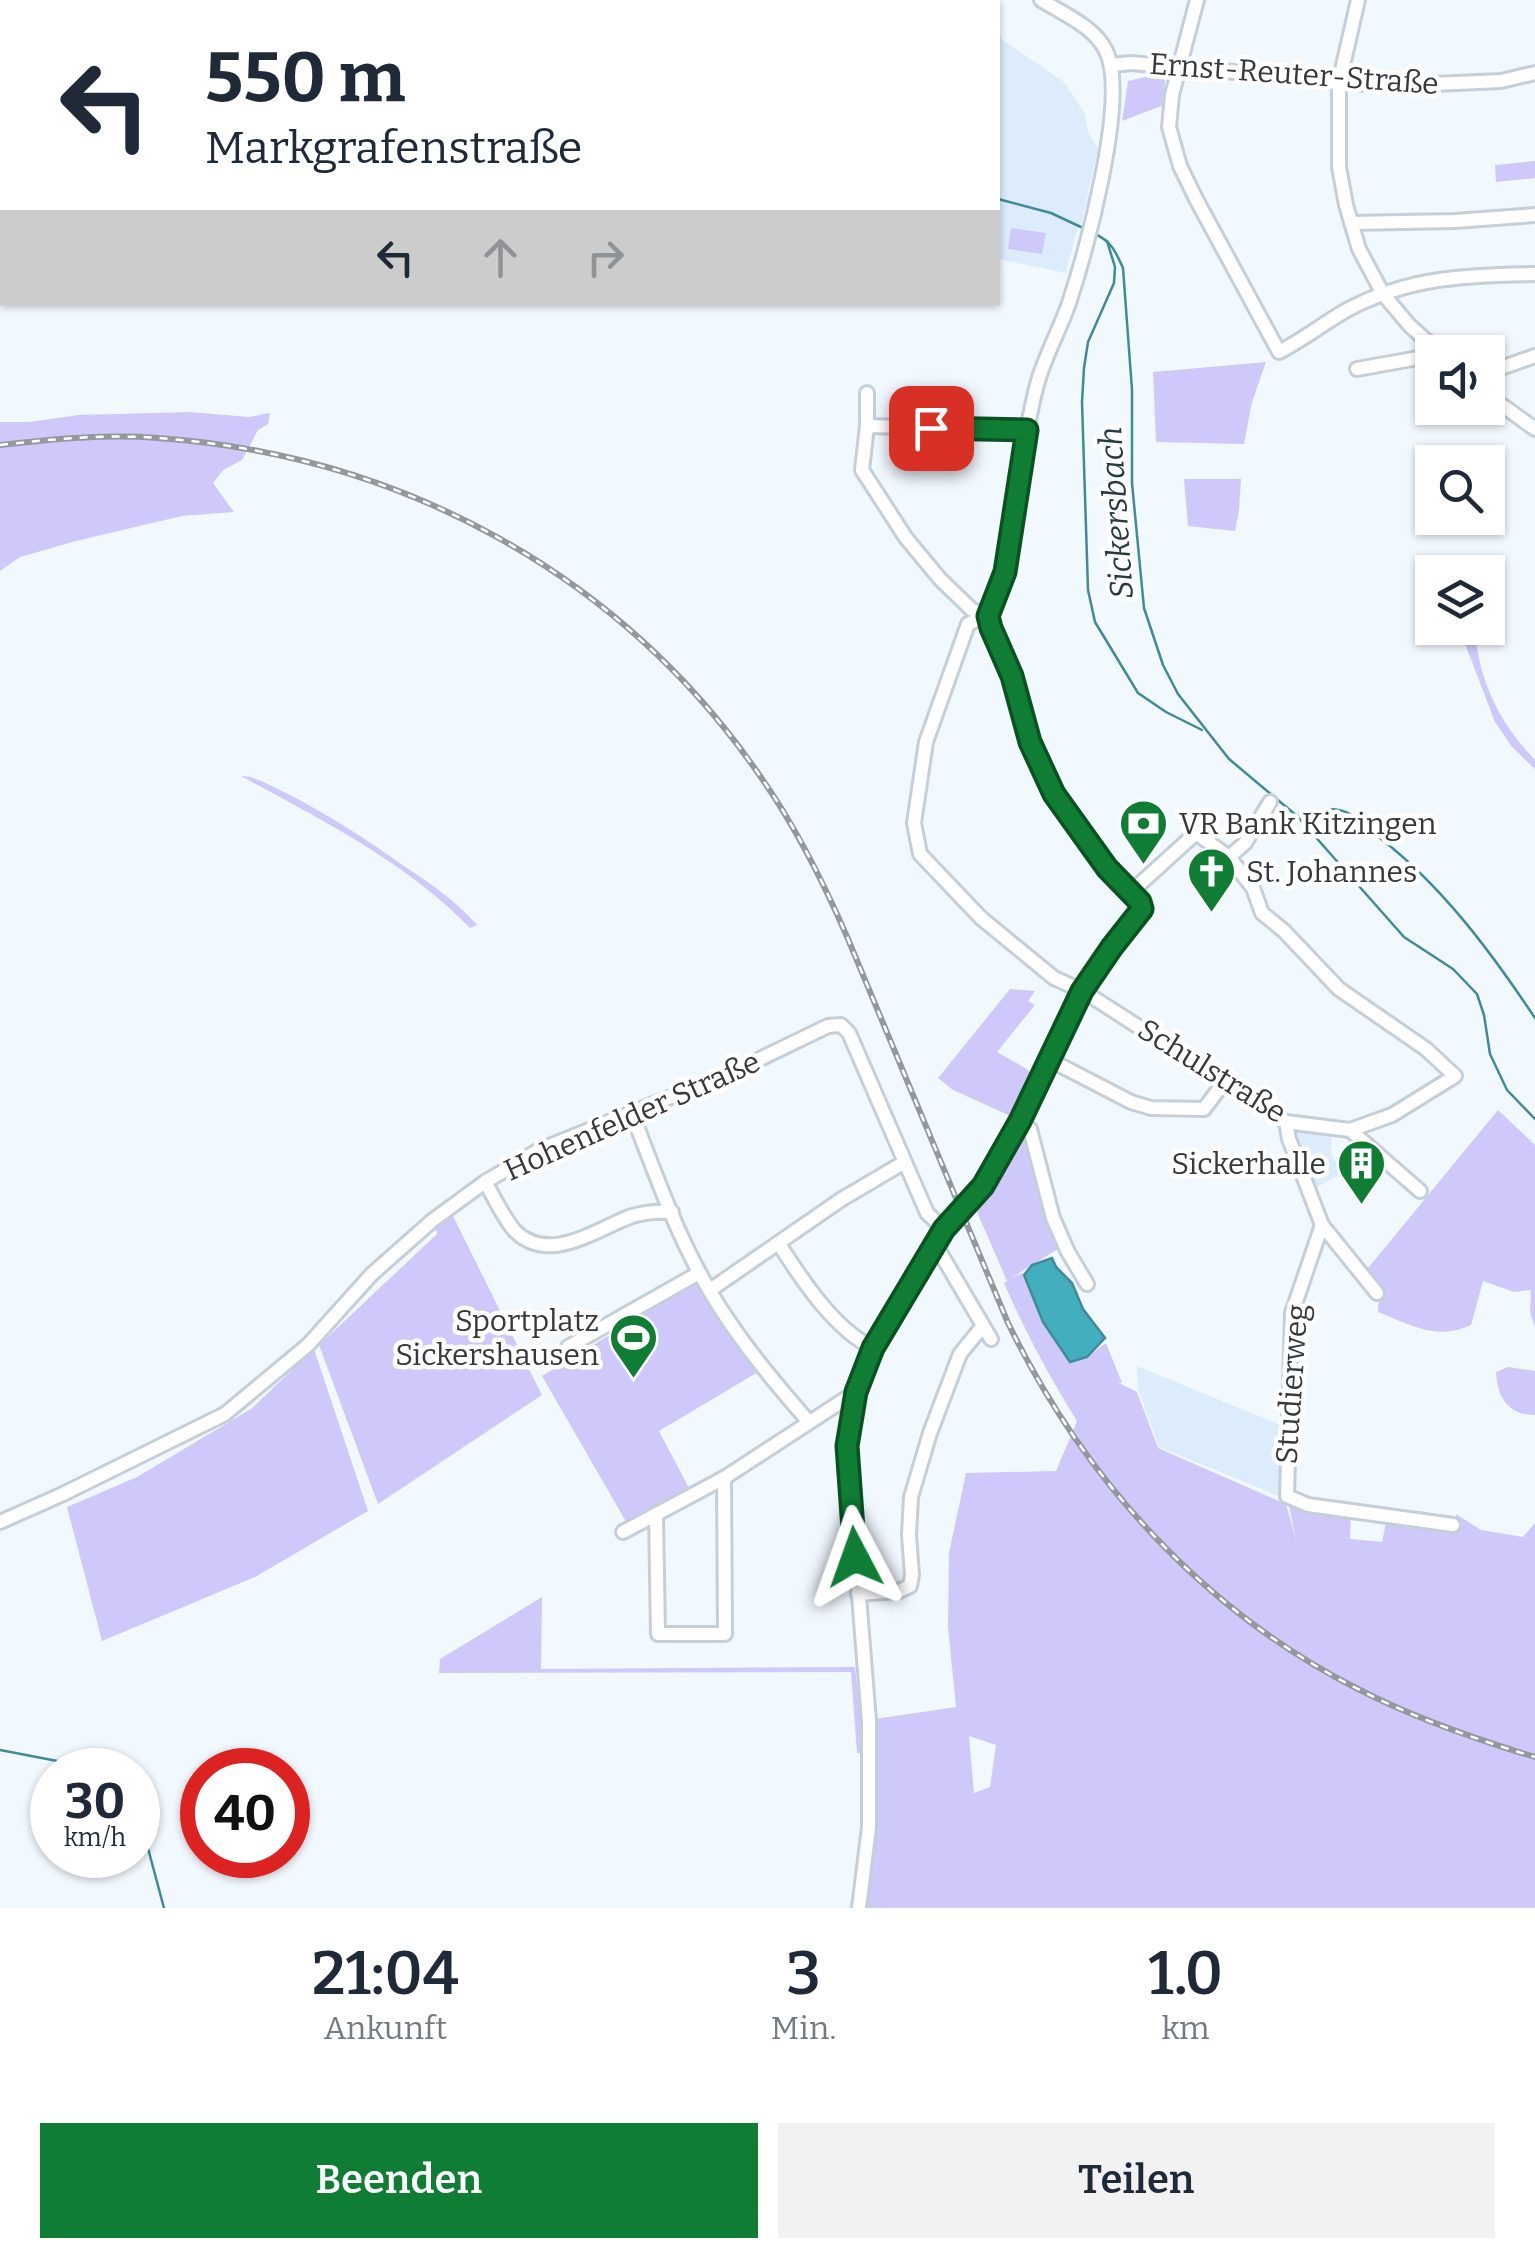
<!DOCTYPE html>
<html lang="de">
<head>
<meta charset="utf-8">
<style>
  :root { --surface:#fff; --page:#f2f2f3; --text:#1f2937; --muted:#747a83; --accent:#0f7e34 }
  body { margin:0; font-family:Bitter,serif; background:var(--page); color:var(--text); height:100vh; display:flex; flex-direction:column; font-size:38px; white-space:nowrap }
  * { box-sizing:border-box; margin:0 }
  p { font-size:32px; color:var(--muted) }
  .icon { flex:none; width:55px; height:55px; fill:none; stroke:currentColor; stroke-width:2; stroke-linecap:round; stroke-linejoin:round }
  .map { position:relative; height:1908px; overflow:hidden }
  .details { display:flex; flex-direction:column; background:var(--surface); flex:1 }
  .details>* { flex:none }
  .banner { position:absolute; left:0px; top:0px; width:1000px; height:305px; box-shadow:0 2px 8px #0004; background:#fff; color:var(--text); overflow:hidden }
  .tools { position:absolute; left:1415px; top:335px; display:grid; gap:20px }
  .tools a { display:grid; place-items:center; width:90px; height:90px; border-radius:0px; background:var(--surface); box-shadow:0 2px 8px #0004; font-size:50px }
  .speed { position:absolute; left:30px; top:1748px; display:flex; gap:20px; font-size:50px; font-weight:700; text-align:center }
  .speed>* { display:grid; place-content:center; width:130px; height:130px; border-radius:50%; background:var(--surface); box-shadow:0 2px 8px #0004; line-height:1 }
  .speed small { font-size:25px; font-weight:400 }
  .speed .limit { border:15px solid #d22; background:#fff; color:#111 }
  .pin { position:absolute; display:grid; place-items:center; width:85px; height:85px; color:#fff; margin:-42px; border-radius:20px; box-shadow:0 5px 15px #0006 }
  .me { position:absolute; width:110px; margin:-55px; rotate:356deg; stroke-linejoin:round; filter:drop-shadow(0 0 8px #0008) }
  .turn { display:flex; align-items:center; gap:35px; height:210px; padding:0 40px; font-size:45px }
  .turn .icon { width:130px; height:130px; stroke-width:2.5 }
  .turn b { display:block; font-size:70px; line-height:85px }
  .lanes { display:flex; align-items:center; height:95px; padding:0 40px; background:#0003; justify-content:center; gap:50px; direction:ltr }
  .lanes .off { opacity:.35 }
  .eta { display:flex; justify-content:space-evenly; align-items:center; height:170px; text-align:center }
  .eta b { font-size:60px; font-weight:600; line-height:70px }
  .cta { display:flex; gap:20px; margin-top:auto; padding:20px 40px }
  .cta a { flex:1; height:115px; border-radius:0px; background:var(--accent); color:#fff; font-size:40px; font-weight:600; line-height:115px; text-align:center }
  .cta a+a { background:var(--page); color:var(--text) }
  .map>svg:first-child { display:block }
  .built { fill:#dcecfc }
  .green { fill:#cec9fa; fill-rule:evenodd }
  .water { fill:#43aebe; stroke:#3f8b97; stroke-width:2.5 }
  .lines { fill:none; stroke-linecap:round; stroke-linejoin:round }
  .stream { stroke:#3f8b97; stroke-width:2.5 }
  .minor-casing { stroke:#c5cfd9; stroke-width:18 }
  .minor { stroke:#fff; stroke-width:12 }
  .rail-casing { stroke:#93989d; stroke-width:6 }
  .rail { stroke:#fff; stroke-width:2.5; stroke-dasharray:8; stroke-linecap:butt }
  .route-casing { stroke:#0a5222; stroke-width:25 }
  .route { stroke:#0f7e34; stroke-width:18 }
  .labels { text-anchor:middle; dominant-baseline:central; stroke-width:9; stroke-linejoin:round; paint-order:stroke }
  .street-label { font-size:30px; fill:#35393d; stroke:#fff }
  .poi-label { font-size:30px; fill:#35393d; stroke:#fff; text-anchor:start }
  .water-label { font-size:32px; font-style:italic; fill:#243c40; stroke:#fff }
</style>
</head>
<body>
<div class="map">
<svg width="1535" height="1908" viewBox="0 0 1535 1908">
  <rect width="100%" height="100%" fill="#f1f8fe"/>
  <g class="built">
    <polygon points="998,32 1004,41 1064,82 1085,114 1088,132 1098,148 1083,217 1076,234 1066,273 998,259"/>
    <polygon points="1298,1130 1332,1132 1331,1153 1342,1173 1312,1190 1292,1134"/>
    <polygon points="1137,1366 1283,1426 1281,1497 1159,1447 1138,1388"/>
  </g>
  <g class="green">
    <polygon points="376,0 779,0 779,2 380,2"/>
    <polygon points="1145,77 1165,79 1164,105 1122,121 1128,81"/>
    <polygon points="1535,161 1535,178 1496,182 1495,165"/>
    <polygon points="1011,228 1046,233 1042,254 1008,249"/>
    <polygon points="1266,362 1252,402 1244,444 1156,442 1153,372"/>
    <polygon points="190,412 249,417 270,413 268,424 258,430 242,460 223,470 213,483 234,512 182,516 76,541 20,557 0,571 0,422 29,422 79,415"/>
    <polygon points="1241,479 1239,510 1235,531 1188,526 1184,479"/>
    <path d="M 1459,628 L 1475,628 C 1478,680 1499,722 1535,760 L 1535,769 L 1512,747 L 1495,722 Z"/>
    <path d="M 241,776 C 256,776 270,786 284,792 C 326,813 366,839 404,866 C 430,883 456,901 477,925 L 470,928 C 406,862 321,820 241,776 Z"/>
    <polygon points="1010,989 1035,991 1028,1001 1035,1005 997,1052 1027,1069 1037,1082 1015,1118 953,1090 938,1078"/>
    <path d="M 1498,1110 L 1535,1145 L 1535,1327 L 1530,1312 L 1531,1290 L 1514,1292 L 1483,1281 L 1471,1325 C 1436,1341 1411,1325 1378,1312 L 1379,1296 L 1364,1273 Z"/>
    <path d="M 1015,1134 L 1025,1134 L 1048,1222 L 1058,1249 L 1011,1278 L 1022,1273 L 1043,1322 L 1055,1337 L 1087,1357 L 1106,1343 L 1122,1383 L 1119,1383 L 1137,1392 L 1158,1448 L 1286,1504 L 1296,1540 L 1287,1496 L 1351,1510 L 1350,1539 L 1382,1542 L 1387,1518 L 1455,1526 L 1456,1514 L 1481,1530 L 1523,1537 L 1535,1523 L 1535,1908 L 859,1908 L 868,1753 L 857,1753 L 851,1672 L 439,1673 L 440,1659 L 542,1597 L 541,1669 L 855,1667 L 861,1721 L 956,1707 L 948,1627 L 949,1553 L 966,1473 L 1056,1471 L 1077,1421 C 1049,1376 1025,1331 1004,1283 L 1007,1281 L 977,1212 ZM 969,1736 L 996,1745 L 990,1787 L 974,1793 Z"/>
    <polygon points="449,1208 542,1395 378,1504 319,1345 437,1234 433,1220"/>
    <polygon points="697,1282 758,1372 659,1431 689,1488 628,1525 542,1376"/>
    <polygon points="314,1349 368,1511 255,1577 102,1641 67,1507 137,1477 251,1409"/>
    <path d="M 1508,1367 L 1535,1371 L 1535,1415 C 1508,1415 1497,1397 1496,1372 Z"/>
  </g>
  <polygon class="water" points="1052,1258 1056,1267 1072,1283 1083,1309 1105,1338 1087,1357 1070,1362 1043,1322 1024,1275 1032,1265"/>
  <g class="lines">
    <g class="stream">
      <polyline points="370,0 375,2"/>
      <polyline points="998,199 1051,213 1083,228"/>
      <path d="M 1095,234 C 1111,241 1116,252 1123,268 L 1132,390 L 1132,483 L 1144,608 L 1163,665 L 1178,694 L 1229,759 L 1297,816 L 1404,937 L 1453,969 L 1477,994 L 1484,1015 L 1490,1054 L 1507,1090 L 1535,1119"/>
      <polyline points="1107,241 1115,267 1114,283 1088,342 1084,368 1082,402 1088,590 1095,622 1138,693 1166,712 1202,730"/>
      <path d="M 1298,816 C 1316,811 1333,805 1350,814 C 1361,820 1371,830 1380,838 C 1443,887 1491,952 1535,1018"/>
      <polyline points="0,1750 104,1770"/>
      <polyline points="138,1811 164,1908"/>
    </g>
    <defs>
      <g id="minor">
        <path d="M 1197,0 L 1172,95 L 1169,127 L 1180,166 L 1196,199 L 1279,352 C 1302,340 1323,324 1345,311 C 1407,277 1467,275 1535,274"/>
        <polyline points="1358,0 1339,83 1339,167 1346,205 1359,249 1383,294 1410,326 1439,352"/>
        <polyline points="1112,65 1131,63 1292,77 1339,83 1412,85 1501,81 1535,73"/>
        <polyline points="1351,223 1455,221 1535,215"/>
        <polyline points="1357,369 1424,357 1434,348"/>
        <polyline points="1488,376 1498,369 1535,356"/>
        <polyline points="867,393 867,426 862,470 906,538 940,579 972,610 988,615"/>
        <polyline points="1488,395 1535,429"/>
        <polyline points="867,426 1027,430"/>
        <polyline points="988,615 968,624 926,742 914,823 920,854 981,918 1054,978 1083,991 1286,1122 1350,1130 1392,1115 1455,1076 1426,1049 1339,989 1284,931 1262,913 1253,888 1229,857"/>
        <polyline points="1130,893 1196,833 1229,857 1245,843 1270,802"/>
        <polyline points="1050,1060 1131,1102 1151,1108 1204,1109 1225,1081"/>
        <path d="M 632,1114 C 653,1167 672,1222 699,1272 C 728,1327 768,1375 809,1422"/>
        <polyline points="1019,1121 1030,1129 1053,1218 1068,1252 1087,1284"/>
        <polyline points="1286,1122 1289,1139 1322,1225 1377,1293"/>
        <polyline points="1350,1130 1420,1191"/>
        <path d="M 485,1182 C 494,1197 503,1217 514,1230 C 548,1266 596,1229 632,1216 C 645,1212 658,1211 672,1212"/>
        <polyline points="1322,1225 1292,1313 1287,1496 1308,1505 1453,1525"/>
        <path d="M 779,1244 C 802,1280 834,1329 873,1348"/>
        <polyline points="935,1244 991,1339"/>
        <polyline points="710,1290 842,1199 903,1163"/>
        <polyline points="568,1347 699,1273"/>
        <polyline points="656,1514 658,1634 725,1634 724,1478"/>
        <polyline points="0,1522 63,1494 225,1414 308,1345 372,1274 433,1220 485,1182 539,1150 733,1072 828,1026 841,1025 849,1033 927,1213 944,1229"/>
        <polyline points="623,1532 724,1478 856,1392"/>
        <polyline points="858,1594 899,1591 910,1586 912,1575 909,1535 911,1497 930,1433 960,1354 982,1327"/>
        <path d="M 859,1908 L 869,1827 L 869,1721 L 847,1446 L 856,1392 L 873,1348 L 944,1229 L 983,1186 L 1003,1153 L 1083,991 L 1112,947 L 1142,909 L 1140,902 C 1098,861 1047,797 1029,740 C 1022,718 1019,696 1011,674 C 1004,657 989,636 989,618 C 989,602 1002,584 1006,568 C 1020,506 1021,442 1038,381 C 1046,354 1060,329 1069,303 C 1086,251 1129,97 1106,51 C 1095,27 1062,13 1041,0"/>
      </g>
    </defs>
    <use href="#minor" class="minor-casing"/>
    <use href="#minor" class="minor"/>
    <defs>
      <path id="rail" d="M 0,445 C 53,439 106,434 158,438 C 400,455 619,573 758,773 C 795,825 823,881 848,939 L 1008,1323 C 1084,1479 1202,1610 1358,1689 C 1414,1718 1475,1739 1535,1757"/>
    </defs>
    <use href="#rail" class="rail-casing"/>
    <use href="#rail" class="rail"/>
  </g>
  <g class="lines">
    <defs>
      <polyline id="route" points="855,1557 847,1446 856,1392 873,1348 944,1229 983,1186 1020,1121 1082,991 1112,947 1142,909 1140,902 1107,868 1054,794 1030,742 1012,676 991,628 988,616 1005,572 1027,430 931,428"/>
    </defs>
    <use href="#route" class="route-casing"/>
    <use href="#route" class="route"/>
  </g>
  <defs>
    <symbol id="bank-pin" viewBox="-11 -11 22 30"><path d="M0 17L-7.5 6A9.5 9.5 0 1 1 7.5 6Z" fill="#0f7e34" stroke="#fff"/><path d="M-6-4H6V4H-6ZM0-2.3a2.3 2.3 0 1 0 0 4.6a2.3 2.3 0 1 0 0-4.6Z" fill="#fff"/></symbol>
    <symbol id="church-pin" viewBox="-11 -11 22 30"><path d="M0 17L-7.5 6A9.5 9.5 0 1 1 7.5 6Z" fill="#0f7e34" stroke="#fff"/><path d="M-1.2-6h2.4v3.5h3.3v2.4h-3.3V6h-2.4V-.1h-3.3v-2.4h3.3Z" fill="#fff"/></symbol>
    <symbol id="building-pin" viewBox="-11 -11 22 30"><path d="M0 17L-7.5 6A9.5 9.5 0 1 1 7.5 6Z" fill="#0f7e34" stroke="#fff"/><path d="M-4-6H4V6H1V3H-1V6H-4ZM-2.5-4.3h1.7v1.8h-1.7ZM.8-4.3h1.7v1.8H.8ZM-2.5-1h1.7V.8h-1.7ZM.8-1h1.7V.8H.8Z" fill="#fff"/></symbol>
    <symbol id="stadium-pin" viewBox="-11 -11 22 30"><path d="M0 17L-7.5 6A9.5 9.5 0 1 1 7.5 6Z" fill="#0f7e34" stroke="#fff"/><path d="M0-5a6.5 5 0 1 0 0 10a6.5 5 0 1 0 0-10ZM-3.5-1.8h7v3.6h-7Z" fill="#fff"/></symbol>
  </defs>
  <g fill-rule="evenodd">
    <use href="#bank-pin" x="1116" y="796" width="55" height="75"/>
    <use href="#church-pin" x="1184" y="844" width="55" height="75"/>
    <use href="#building-pin" x="1334" y="1136" width="55" height="75"/>
    <use href="#stadium-pin" x="606" y="1310" width="55" height="75"/>
  </g>
  <g class="labels">
    <g class="street-label">
      <text transform="translate(1294 74) rotate(4)">Ernst-Reuter-Straße</text>
      <text transform="translate(1212 1071) rotate(32)">Schulstraße</text>
      <text transform="translate(632 1116) rotate(-24)">Hohenfelder Straße</text>
      <text transform="translate(1292 1384) rotate(-86)">Studierweg</text>
    </g>
    <g class="poi-label">
      <text x="1179" y="824">VR Bank Kitzingen</text>
      <text x="1246" y="872">St. Johannes</text>
      <text x="1326" y="1164" text-anchor="end">Sickerhalle</text>
      <text x="599" y="1321" text-anchor="end">Sportplatz<tspan x="599" dy="34">Sickershausen</tspan></text>
    </g>
    <g class="water-label">
      <text transform="translate(1116 513) rotate(-94)">Sickersbach</text>
    </g>
  </g>
</svg>
<div class="tools">
<a><svg class="icon" aria-label="sound" viewBox="0 0 24 24"><path d="M4 9h4l5-4v14l-5-4H4zM17 9q2 3 0 6"/></svg></a>
<a><svg class="icon" aria-label="search" viewBox="0 0 24 24"><circle cx="10" cy="10" r="6"/><path d="M15 15l6 6"/></svg></a>
<a><svg class="icon" aria-label="layers" viewBox="0 0 24 24"><path d="M12 4l9 5-9 5-9-5zM3 14l9 5 9-5"/></svg></a>
</div>
<div class="speed"><div>30<small>km/h</small></div><div class="limit">40</div></div>
<div class="pin" style="left:931px;top:428px;background:#d93025"><svg class="icon" aria-label="arrive" viewBox="0 0 24 24"><path d="M6 21V4h12l-3 4 3 4H6"/></svg></div>
<svg class="me" style="left:855px;top:1557px" viewBox="-20 -20 40 40"><path d="M0-17L14 15 0 8-14 15z" fill="#0f7e34" stroke="#fff" stroke-width="4"/></svg>
<div class="banner">
<div class="turn"><svg class="icon" aria-label="left" viewBox="0 0 24 24"><path d="M17 20v-9H6M10 6l-5 5 5 5"/></svg><div><b>550 m</b>Markgrafenstraße</div></div>
<div class="lanes"><svg class="icon" aria-label="left" viewBox="0 0 24 24"><path d="M17 20v-9H6M10 6l-5 5 5 5"/></svg><svg class="icon off" aria-label="ahead" viewBox="0 0 24 24"><path d="M12 20V5M6 11l6-6 6 6"/></svg><svg class="icon off" aria-label="right" viewBox="0 0 24 24"><path d="M7 20v-9h11M14 6l5 5-5 5"/></svg></div>
</div>
</div>
<section class="details">
<div class="eta">
<div><b>21:04</b><p>Ankunft</p></div>
<div><b>3</b><p>Min.</p></div>
<div><b>1.0</b><p>km</p></div>
</div>
<div class="cta"><a>Beenden</a><a>Teilen</a></div>
</section>
</body>
</html>
